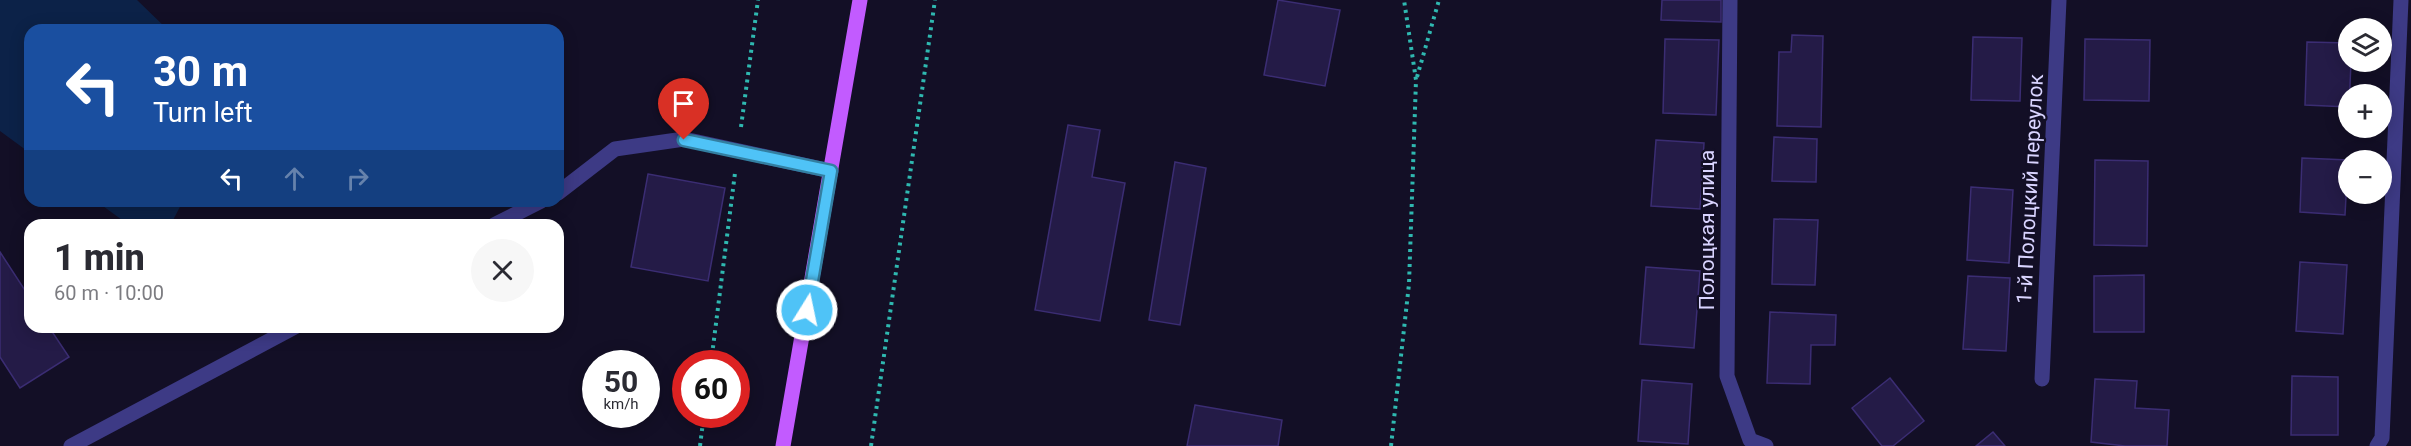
<!DOCTYPE html>
<html lang="en">
<head>
<meta charset="utf-8">
<style>
  :root { --surface:#fff; --page:#f7f7f7; --text:#2b2b33; --muted:#7c7c81 }
  body { margin:0; font-family:Roboto,sans-serif; background:var(--page); color:var(--text); height:100vh; display:flex; flex-direction:column; font-size:22px; white-space:nowrap }
  * { box-sizing:border-box; margin:0 }
  p { font-size:20px; color:var(--muted) }
  .icon { flex:none; width:33px; height:33px; fill:none; stroke:currentColor; stroke-width:2; stroke-linecap:round; stroke-linejoin:round }
  .map { position:relative; flex:1; overflow:hidden }
  .sheet { position:absolute; left:24px; top:219px; width:540px; height:114px; display:flex; flex-direction:column; background:var(--surface); border-radius:18px; box-shadow:0 3px 15px #0003 }
  .sheet>* { flex:none }
  .hud { position:absolute; left:24px; top:24px; width:540px; height:183px; border-radius:18px; box-shadow:0 3px 15px #0003; background:#1a4fa0; color:#fff; overflow:hidden }
  .buttons { position:absolute; left:2338px; top:18px; display:grid; gap:12px }
  .buttons a { display:grid; place-items:center; width:54px; height:54px; border-radius:50%; background:var(--surface); box-shadow:0 3px 15px #0003; font-size:30px }
  .speed { position:absolute; left:582px; top:350px; display:flex; gap:12px; font-size:30px; font-weight:700; text-align:center }
  .speed>* { display:grid; place-content:center; width:78px; height:78px; border-radius:50%; background:var(--surface); box-shadow:0 3px 15px #0003; line-height:1 }
  .speed small { font-size:15px; font-weight:400 }
  .speed .limit { border:9px solid #d22; background:#fff; color:#111 }
  .pin { position:absolute; display:grid; place-items:center; width:51px; height:51px; color:#fff; margin:-62px -26px; border-radius:50% 50% 50% 0; rotate:-45deg; box-shadow:0 0 6px #0007 }
  .pin .icon { rotate:45deg }
  .me { position:absolute; width:66px; margin:-33px; rotate:10deg; stroke-linejoin:round; filter:drop-shadow(0 0 4px #0008) }
  .turn { display:flex; align-items:center; gap:21px; height:126px; padding:0 30px; font-size:27px }
  .turn .icon { width:78px; height:78px; stroke-width:2.5 }
  .turn b { display:block; font-size:42px; line-height:51px }
  .lanes { display:flex; align-items:center; height:57px; padding:0 30px; background:#0003; justify-content:center; gap:30px; direction:ltr }
  .lanes .off { opacity:.35 }
  .round { display:grid; place-items:center; flex:none; width:63px; height:63px; border-radius:32px; background:var(--page) }
  .overview { display:flex; align-items:center; justify-content:space-between; height:102px; padding:0 30px }
  h1 { font-size:36px; font-weight:800; line-height:45px }
  .map>svg:first-child { display:block }
  .water { fill:#0c2248 }
  .building { fill:#241b47; stroke:#3b2d73; stroke-width:1.5 }
  .lines { fill:none; stroke-linecap:round; stroke-linejoin:round }
  .path { stroke:#2fb8b0; stroke-width:4; stroke-dasharray:3 4.5; stroke-linecap:butt }
  .lane { stroke:#3d3a85; stroke-width:15 }
  .street { stroke:#3d3a85; stroke-width:15 }
  .primary { stroke:#c25bff; stroke-width:15 }
  .route-casing { stroke:#337fa1; stroke-width:15 }
  .route { stroke:#4fc3f7; stroke-width:10 }
  .labels { text-anchor:middle; dominant-baseline:central; stroke-width:4.5; stroke-linejoin:round; paint-order:stroke }
  .street-label { font-size:21px; fill:#d9d4ff; stroke:#130f26 }
</style>
</head>
<body>
<div class="map">
<svg width="2411" height="446" viewBox="0 0 2411 446">
  <rect width="100%" height="100%" fill="#130f26"/>
  <g class="water">
    <polygon points="0,0 137,0 168,30 30,30 30,153 0,131"/>
    <polygon points="96,201 183,201 171,224 129,225"/>
  </g>
  <g class="building">
    <polygon points="1278,0 1340,10 1325,86 1264,75"/>
    <polygon points="1662,0 1721,0 1721,22 1661,20"/>
    <polygon points="1792,35 1823,36 1821,127 1777,126 1779,52 1791,52"/>
    <polygon points="1973,37 2022,38 2020,101 1971,100"/>
    <polygon points="1665,39 1719,40 1716,115 1663,113"/>
    <polygon points="2085,39 2150,40 2149,101 2084,100"/>
    <polygon points="2307,42 2349,43 2349,62 2351,62 2349,107 2305,105"/>
    <polygon points="1068,125 1100,130 1092,177 1125,183 1100,321 1035,310"/>
    <polygon points="1774,137 1817,139 1816,182 1772,181"/>
    <polygon points="1656,140 1704,143 1700,209 1651,206"/>
    <polygon points="2302,158 2348,160 2345,215 2300,212"/>
    <polygon points="2095,160 2148,161 2147,246 2094,245"/>
    <polygon points="1175,162 1206,168 1180,325 1149,320"/>
    <polygon points="648,174 725,188 708,281 631,267"/>
    <polygon points="1971,187 2013,190 2009,263 1967,260"/>
    <polygon points="1774,219 1818,220 1815,285 1772,284"/>
    <polygon points="0,252 30,298 30,327 49,327 69,357 20,388 0,357"/>
    <polygon points="2300,262 2347,265 2343,334 2296,331"/>
    <polygon points="1646,267 1700,271 1694,348 1640,344"/>
    <polygon points="2144,275 2144,332 2094,332 2094,276"/>
    <polygon points="1968,276 2010,278 2006,351 1963,349"/>
    <polygon points="1770,312 1836,315 1835,345 1811,345 1810,384 1767,383"/>
    <polygon points="2292,376 2338,377 2338,435 2291,435"/>
    <polygon points="1890,378 1924,421 1893,446 1882,446 1852,408"/>
    <polygon points="2095,379 2137,381 2135,408 2169,410 2167,446 2125,446 2091,442"/>
    <polygon points="1642,380 1692,384 1688,444 1638,441"/>
    <polygon points="1195,405 1282,420 1278,446 1187,446"/>
    <polygon points="1993,432 2005,446 1976,446"/>
  </g>
  <g class="lines">
    <g class="path">
      <polyline points="1417,77 1439,0"/>
      <polyline points="741,127 758,0"/>
      <polyline points="711,363 735,173"/>
      <polyline points="700,446 704,414"/>
      <polyline points="871,446 935,0"/>
      <polyline points="1391,446 1409,284 1416,80 1404,0"/>
    </g>
    <g class="lane">
      <polyline points="558,193 615,149 684,139 831,171"/>
      <polyline points="494,225 541,201"/>
      <polyline points="71,446 295,327"/>
    </g>
    <g class="street">
      <polyline points="1730,0 1727,376 1750,440 1766,446"/>
      <polyline points="2042,379 2059,0"/>
      <polyline points="2377,446 2382,438 2401,0"/>
    </g>
    <polyline class="primary" points="783,446 860,0"/>
  </g>
  <g class="lines">
    <defs>
      <polyline id="route" points="684,140 831,171 807,310"/>
    </defs>
    <use href="#route" class="route-casing"/>
    <use href="#route" class="route"/>
  </g>
  <g class="labels">
    <g class="street-label">
      <text transform="translate(2030 189) rotate(-87)">1-й Полоцкий переулок</text>
      <text transform="translate(1707 230) rotate(-90)">Полоцкая улица</text>
    </g>
  </g>
</svg>
<div class="buttons">
<a><svg class="icon" aria-label="layers" viewBox="0 0 24 24"><path d="M12 4l9 5-9 5-9-5zM3 14l9 5 9-5"/></svg></a>
<a>+</a>
<a>−</a>
</div>
<div class="speed"><div>50<small>km/h</small></div><div class="limit">60</div></div>
<div class="pin" style="left:684px;top:140px;background:#d93025"><svg class="icon" aria-label="arrive" viewBox="0 0 24 24"><path d="M6 21V4h12l-3 4 3 4H6"/></svg></div>
<svg class="me" style="left:807px;top:310px" viewBox="-20 -20 40 40"><circle r="17" fill="#4fc3f7" stroke="#fff" stroke-width="3"/><path d="M0-11L8 9 0 5-8 9z" fill="#fff"/></svg>
<div class="hud">
<div class="turn"><svg class="icon" aria-label="left" viewBox="0 0 24 24"><path d="M17 20v-9H6M10 6l-5 5 5 5"/></svg><div><b>30 m</b>Turn left</div></div>
<div class="lanes"><svg class="icon" aria-label="left" viewBox="0 0 24 24"><path d="M17 20v-9H6M10 6l-5 5 5 5"/></svg><svg class="icon off" aria-label="ahead" viewBox="0 0 24 24"><path d="M12 20V5M6 11l6-6 6 6"/></svg><svg class="icon off" aria-label="right" viewBox="0 0 24 24"><path d="M7 20v-9h11M14 6l5 5-5 5"/></svg></div>
</div>
<section class="sheet">
<div class="overview"><div><h1>1 min</h1><p>60 m · 10:00</p></div><a class="round"><svg class="icon" aria-label="close" viewBox="0 0 24 24"><path d="M6 6l12 12M18 6L6 18"/></svg></a></div>
</section>
</div>
</body>
</html>
